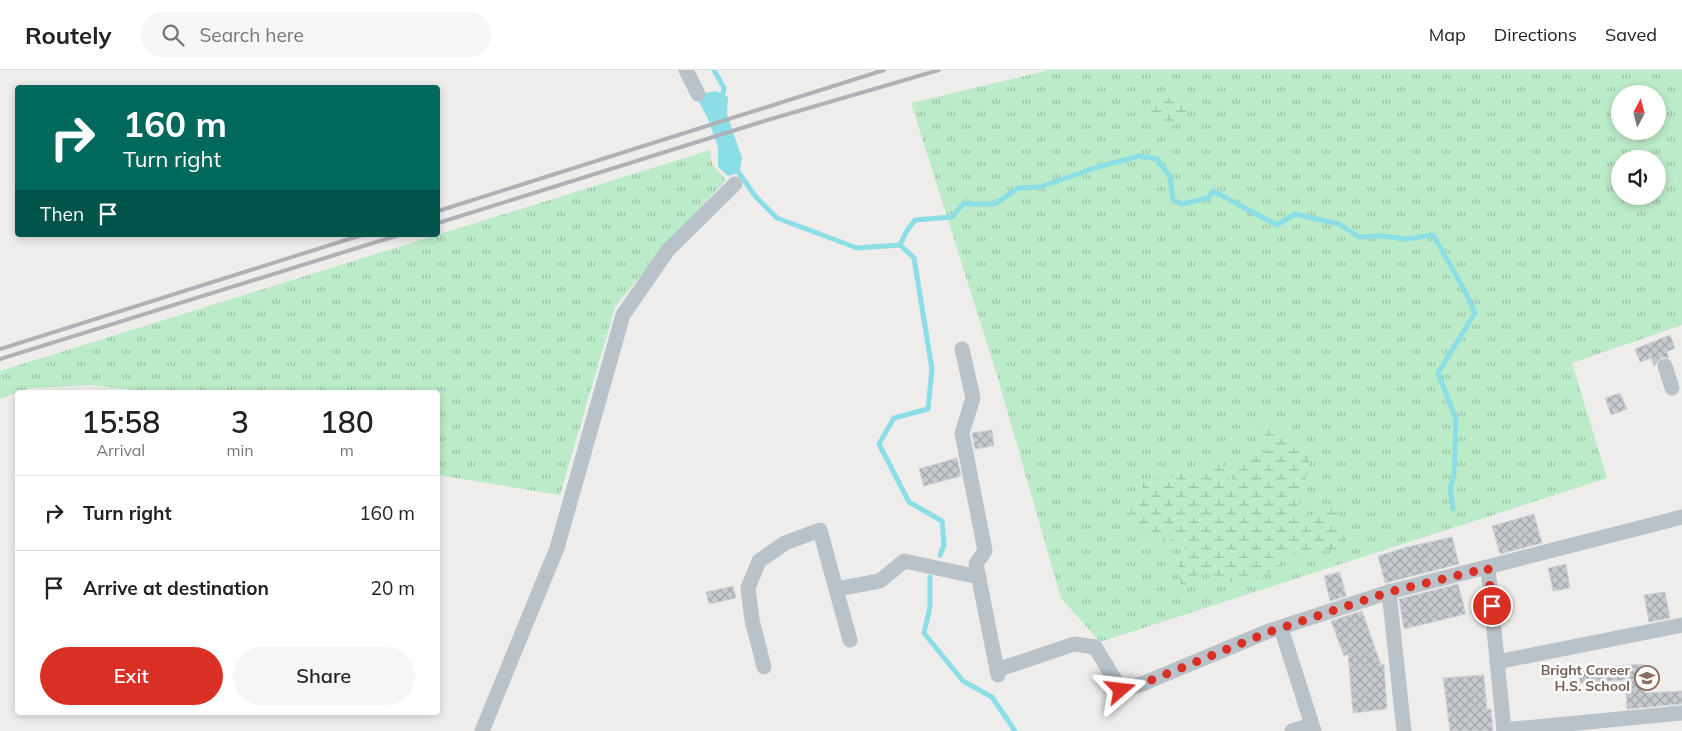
<!DOCTYPE html>
<html lang="en">
<head>
<meta charset="utf-8">
<style>
  :root { --surface:#fff; --page:#f6f6f6; --text:#222; --muted:#767676; --line:#e0e0e0; --accent:#d93025 }
  body { margin:0; font-family:Mulish,sans-serif; background:var(--page); color:var(--text); height:100vh; display:flex; flex-direction:column; font-size:19px; white-space:nowrap }
  * { box-sizing:border-box; margin:0 }
  p { font-size:16px; color:var(--muted) }
  .icon { flex:none; width:28px; height:28px; fill:none; stroke:currentColor; stroke-width:2; stroke-linecap:round; stroke-linejoin:round }
  .map { position:relative; flex:1; overflow:hidden }
  .details { position:absolute; left:15px; top:320px; width:425px; height:325px; display:flex; flex-direction:column; background:var(--surface); border-radius:5px; box-shadow:0 2px 8px #0003 }
  .details>* { flex:none }
  .guide { position:absolute; left:15px; top:15px; width:425px; height:152px; border-radius:5px; box-shadow:0 2px 8px #0003; background:#00695c; color:#fff; overflow:hidden }
  .needle { width:32px; rotate:7deg }
  .buttons { position:absolute; left:1611px; top:15px; display:grid; gap:10px }
  .buttons a { display:grid; place-items:center; width:55px; height:55px; border-radius:50%; background:var(--surface); box-shadow:0 2px 8px #0003; font-size:25px }
  .pin { position:absolute; display:grid; place-items:center; width:42px; height:42px; color:#fff; margin:-21px; border:2px solid #fff; border-radius:50%; box-shadow:0 1px 5px #0007 }
  .me { position:absolute; width:55px; margin:-28px; rotate:73deg; stroke-linejoin:round; filter:drop-shadow(0 0 4px #0008) }
  .turn { display:flex; align-items:center; gap:18px; height:105px; padding:0 25px; font-size:22px }
  .turn .icon { width:65px; height:65px; stroke-width:2.5 }
  .turn b { display:block; font-size:35px; line-height:42px }
  .then { display:flex; align-items:center; height:48px; padding:0 25px; background:#0003; gap:10px; font-size:19px }
  .eta { display:flex; justify-content:space-evenly; align-items:center; height:85px; text-align:center }
  .eta b { font-size:30px; font-weight:600; line-height:35px }
  .primary-button { display:flex; gap:10px; margin-top:auto; padding:10px 25px }
  .primary-button a { flex:1; height:58px; border-radius:30px; background:var(--accent); color:#fff; font-size:20px; font-weight:600; line-height:58px; text-align:center }
  .primary-button a+a { background:var(--page); color:var(--text) }
  ul { padding:0; list-style:none }
  li { display:flex; align-items:center; gap:15px; height:75px; padding:0 25px; border-top:1px solid var(--line) }
  li div { flex:1 }
  li b { display:block; font-size:19px }
  li em { font-style:normal }
  header { display:flex; align-items:center; gap:30px; box-sizing:border-box; height:70px; padding:0 25px; background:var(--surface); border-bottom:1px solid var(--line) }
  header strong { font-size:24px }
  nav { display:flex; gap:28px; margin-inline-start:auto; font-size:18px }
  .search { width:350px; height:45px; background:var(--page); display:flex; align-items:center; gap:12px; box-sizing:border-box; padding:0 18px; border-radius:28px; color:var(--muted); font-size:19px }
  .map>svg:first-child { display:block }
  .grass { fill:url(#grass-tufts); fill-rule:evenodd }
  .wetland { fill:url(#wetland-marsh) }
  .water { fill:#8bdee6 }
  .lines { fill:none; stroke-linecap:round; stroke-linejoin:round }
  .stream { stroke:#8bdee6; stroke-width:5 }
  .building { fill:url(#building-cross-hatch); stroke:#d0d3d7 }
  .minor { stroke:#b8c2c8; stroke-width:15 }
  .rail { stroke:#aeb2b6; stroke-width:4 }
  .route { stroke:#d93025; stroke-width:9; stroke-dasharray:0 16.2 }
  .labels { text-anchor:middle; dominant-baseline:central; stroke-width:5; stroke-linejoin:round; paint-order:stroke }
  .education-label { font-size:14px; font-weight:bold; fill:#785e54; stroke:#fff; text-anchor:end }
</style>
</head>
<body>
<header>
<strong>Routely</strong>
<div class="search"><svg class="icon" aria-label="search" viewBox="0 0 24 24"><circle cx="10" cy="10" r="6"/><path d="M15 15l6 6"/></svg>Search here</div>
<nav><a>Map</a><a>Directions</a><a>Saved</a></nav>
</header>
<div class="map">
<svg width="1682" height="661" viewBox="0 0 1682 661">
  <defs>
    <pattern id="grass-tufts" width="24" height="20" patternUnits="userSpaceOnUse" patternTransform="scale(1.25)"><rect width="24" height="20" fill="#bbebc8"/><path d="M3 7l-1-3M5 7V3M7 7l1-3M15 17l-1-3M17 17v-4M19 17l1-3" fill="none" stroke="#9ac1a5"/></pattern>
    <pattern id="wetland-marsh" width="20" height="14" patternUnits="userSpaceOnUse" patternTransform="scale(1.25)"><rect width="20" height="14" fill="#bbebc8"/><path d="M1 5h8M5 5V1M11 12h8M15 12V8" fill="none" stroke="#9ac1a5"/></pattern>
    <pattern id="building-cross-hatch" width="8" height="8" patternUnits="userSpaceOnUse" patternTransform="scale(1.25)"><rect width="8" height="8" fill="#c6cacf"/><path d="M0 0l8 8M0 8l8-8" fill="none" stroke="#a3a7ab"/></pattern>
  </defs>
  <rect width="100%" height="100%" fill="#efecec"/>
  <g class="grass">
    <path d="M 1049,0 L 1682,0 L 1682,255 L 1572,293 L 1607,408 L 1100,572 L 1061,528 L 997,305 L 911,33 ZM 1620,24 L 1658,24 L 1658,61 L 1620,61 ZM 1620,89 L 1658,89 L 1658,126 L 1620,126 Z"/>
    <polygon points="710,80 712,94 726,110 667,173 615,237 560,425 438,405 438,322 146,322 93,315 29,318 0,329 0,301"/>
  </g>
  <g class="wetland">
    <path d="M 1161,26 L 1192,33 L 1185,49 C 1181,51 1174,56 1170,56 C 1158,58 1150,46 1147,36 L 1153,28 Z"/>
    <path d="M 1258,351 C 1279,358 1307,370 1310,394 L 1294,449 L 1314,444 L 1325,433 L 1340,446 L 1337,454 L 1344,464 L 1343,479 L 1289,484 C 1282,492 1275,500 1266,506 C 1252,515 1223,512 1208,510 L 1211,505 L 1204,499 L 1185,518 L 1181,519 L 1178,490 L 1186,488 L 1184,475 L 1172,472 L 1167,463 L 1160,473 L 1148,467 L 1149,460 L 1137,455 L 1124,458 L 1135,429 L 1147,425 L 1139,411 L 1172,408 L 1179,398 L 1196,406 L 1209,403 L 1210,391 L 1222,389 L 1225,406 L 1231,411 L 1243,390 L 1272,379 Z"/>
  </g>
  <polygon class="water" points="716,21 728,27 727,44 742,88 739,103 728,106 718,97 718,77 708,49 699,32 701,24"/>
  <g class="lines">
    <g class="stream">
      <polyline points="714,0 724,18 722,29"/>
      <polyline points="739,103 756,127 777,148 857,178 900,175 914,188 932,299 928,339 894,348 879,374 909,432 942,451 944,475 940,485"/>
      <polyline points="900,175 906,162 915,150 952,147 963,134 995,134 1018,118 1040,117 1098,97 1139,86 1157,89 1170,107 1173,130 1182,134 1208,128 1213,121 1277,155 1295,144 1339,154 1359,167 1382,166 1407,169 1433,165 1466,223 1475,243 1438,303 1456,349 1454,406 1450,418 1453,439"/>
      <polyline points="930,507 930,537 924,563 963,611 992,627 1015,661"/>
    </g>
  </g>
  <g class="building">
    <polygon points="1670,265 1675,278 1667,282 1669,288 1662,287 1654,296 1651,288 1640,292 1635,279"/>
    <polygon points="1620,323 1627,339 1611,345 1605,328"/>
    <polygon points="992,360 994,376 975,379 972,363"/>
    <polygon points="957,388 961,406 924,416 919,399"/>
    <polygon points="1534,444 1542,473 1500,484 1492,456"/>
    <polygon points="1452,467 1459,494 1385,513 1378,486 1407,477"/>
    <polygon points="1566,494 1570,518 1553,521 1548,498"/>
    <polygon points="1340,502 1346,526 1330,531 1324,506"/>
    <polygon points="1458,514 1466,544 1404,559 1399,529"/>
    <polygon points="733,516 736,528 709,534 706,522"/>
    <polygon points="1665,522 1670,548 1649,552 1644,525"/>
    <polygon points="1362,541 1381,595 1384,594 1387,639 1353,643 1348,584 1344,586 1331,551"/>
    <polygon points="1643,594 1645,623 1682,621 1682,634 1627,639 1625,610 1580,613 1579,599"/>
    <polygon points="1484,605 1487,639 1491,639 1493,661 1450,661 1443,608"/>
  </g>
  <g class="lines">
    <g class="minor">
      <polyline points="686,0 698,24"/>
      <polyline points="962,279 973,328 962,363 985,481 976,494 998,605"/>
      <polyline points="1665,296 1672,318"/>
      <polyline points="1488,498 1504,661"/>
      <polyline points="1389,522 1404,661"/>
      <polyline points="1281,558 1314,661"/>
      <polyline points="850,570 836,519 880,511 904,491 979,507"/>
      <polyline points="1497,592 1682,555"/>
      <polyline points="764,597 752,550 748,518 759,491 785,473 820,460 836,519"/>
      <polyline points="997,600 1074,574 1095,577 1121,620 1142,614 1269,561 1389,522 1682,447"/>
      <polyline points="1504,660 1682,643"/>
      <polyline points="482,661 557,478 623,245 668,180 735,114"/>
      <polyline points="1292,661 1311,655"/>
    </g>
    <g class="rail">
      <polyline points="438,141 884,0"/>
      <polyline points="438,153 761,52 939,0"/>
      <polyline points="0,279 362,165"/>
      <polyline points="0,289 399,165"/>
    </g>
  </g>
  <g class="lines">
    <polyline class="route" points="1121,620 1142,614 1269,562 1389,522 1488,498 1492,536"/>
  </g>
  <defs>
    <symbol id="school-ring" viewBox="-11 -11 22 22"><circle r="9.5" fill="#fff" stroke="#8d6e63" stroke-width="1.5"/><path d="M0-5L7-2L0 1L-7-2ZM-4 1L0 2.5L4 1V4Q0 6-4 4Z" fill="#8d6e63"/></symbol>
  </defs>
  <g fill-rule="evenodd">
    <use href="#school-ring" x="1633" y="594" width="28" height="28"/>
  </g>
  <g class="labels">
    <g class="education-label">
      <text x="1630" y="600">Bright Career<tspan x="1630" dy="16">H.S. School</tspan></text>
    </g>
  </g>
</svg>
<div class="buttons">
<a><svg class="needle" viewBox="-14 -14 28 28"><path d="M0-13l5 13h-10z" fill="#e53935"/><path d="M0 13l5-13h-10z" fill="#767676"/></svg></a>
<a><svg class="icon" aria-label="sound" viewBox="0 0 24 24"><path d="M4 9h4l5-4v14l-5-4H4zM17 9q2 3 0 6"/></svg></a>
</div>
<div class="pin" style="left:1492px;top:536px;background:#d93025"><svg class="icon" aria-label="arrive" viewBox="0 0 24 24"><path d="M6 21V4h12l-3 4 3 4H6"/></svg></div>
<svg class="me" style="left:1121px;top:620px" viewBox="-20 -20 40 40"><path d="M0-17L14 15 0 8-14 15z" fill="#d93025" stroke="#fff" stroke-width="4"/></svg>
<div class="guide">
<div class="turn"><svg class="icon" aria-label="right" viewBox="0 0 24 24"><path d="M7 20v-9h11M14 6l5 5-5 5"/></svg><div><b>160 m</b>Turn right</div></div>
<div class="then">Then<svg class="icon" aria-label="arrive" viewBox="0 0 24 24"><path d="M6 21V4h12l-3 4 3 4H6"/></svg></div>
</div>
<section class="details">
<div class="eta">
<div><b>15:58</b><p>Arrival</p></div>
<div><b>3</b><p>min</p></div>
<div><b>180</b><p>m</p></div>
</div>
<ul>
<li><svg class="icon" aria-label="right" viewBox="0 0 24 24"><path d="M7 20v-9h11M14 6l5 5-5 5"/></svg><div><b>Turn right</b></div><em>160 m</em></li>
<li><svg class="icon" aria-label="arrive" viewBox="0 0 24 24"><path d="M6 21V4h12l-3 4 3 4H6"/></svg><div><b>Arrive at destination</b></div><em>20 m</em></li>
</ul>
<div class="primary-button"><a>Exit</a><a>Share</a></div>
</section>
</div>
</body>
</html>
